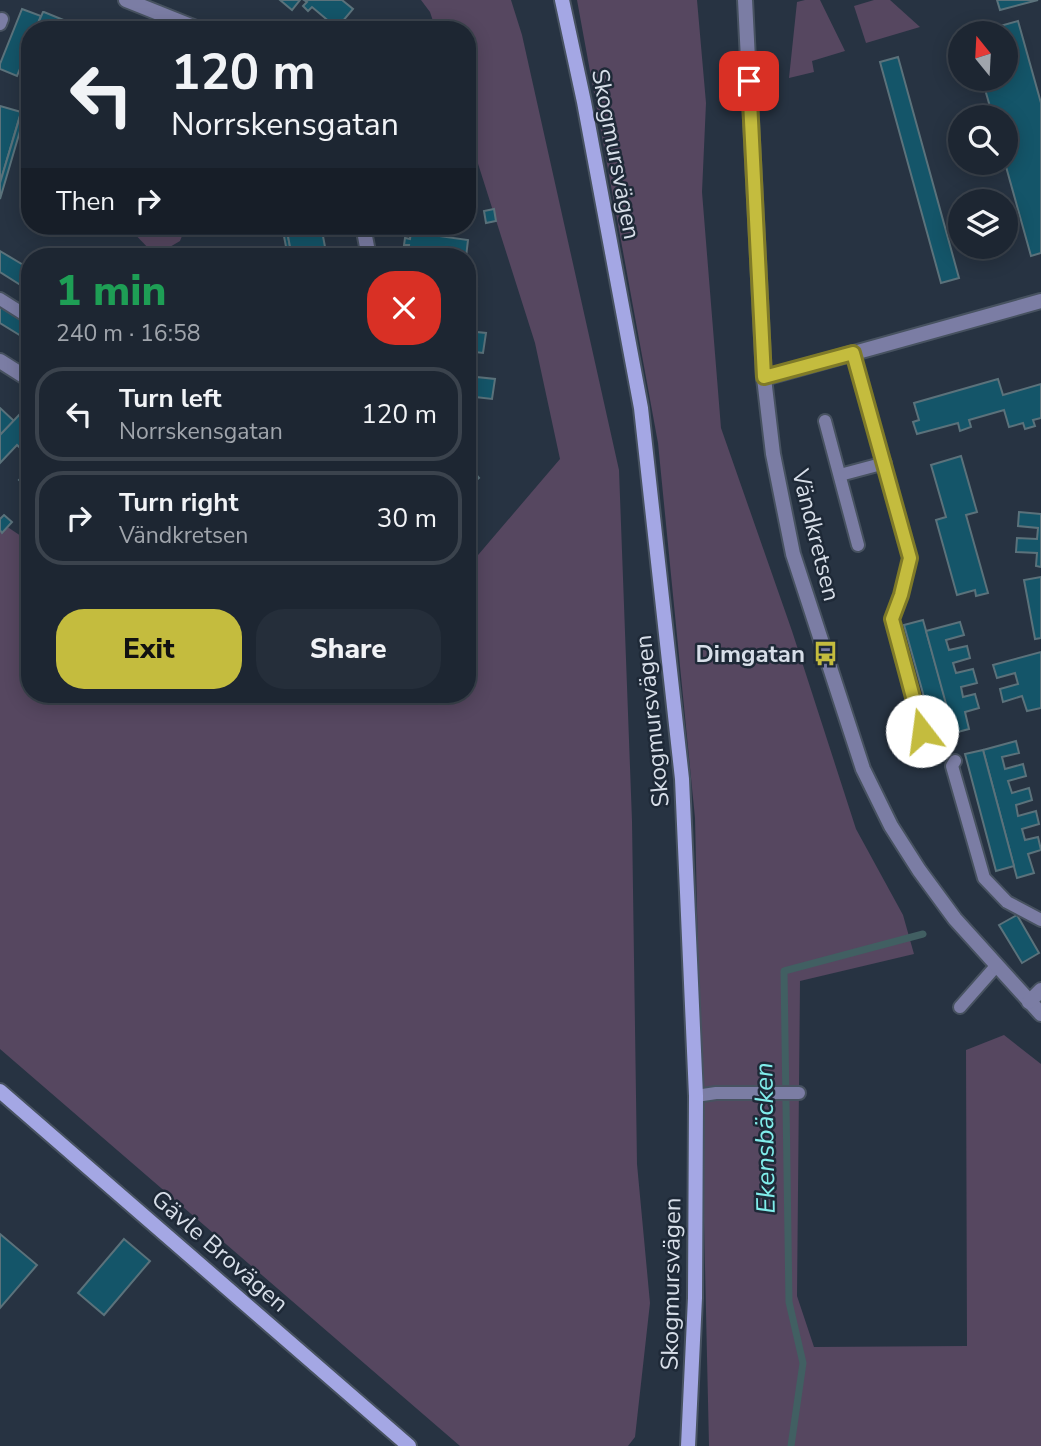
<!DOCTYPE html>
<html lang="en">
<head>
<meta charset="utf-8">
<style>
  :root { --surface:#1d2632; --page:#252e3a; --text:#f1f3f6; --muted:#a0a5ac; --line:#3b434d; --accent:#c4bc3e }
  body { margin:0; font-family:"Nunito Sans",sans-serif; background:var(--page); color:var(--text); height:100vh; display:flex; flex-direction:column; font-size:26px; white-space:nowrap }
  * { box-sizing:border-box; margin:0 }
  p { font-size:23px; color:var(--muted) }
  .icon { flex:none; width:38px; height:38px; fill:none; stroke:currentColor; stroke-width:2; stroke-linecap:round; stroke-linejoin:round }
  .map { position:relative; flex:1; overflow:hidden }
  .panel { position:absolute; left:21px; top:248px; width:455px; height:455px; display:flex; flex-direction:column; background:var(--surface); border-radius:28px; box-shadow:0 4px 18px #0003,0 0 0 2px var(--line) }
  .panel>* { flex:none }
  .hud { position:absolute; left:21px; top:21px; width:455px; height:214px; border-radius:28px; box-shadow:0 4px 18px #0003,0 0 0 2px var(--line); background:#1d2632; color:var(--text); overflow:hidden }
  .needle { width:46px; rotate:342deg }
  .tools { position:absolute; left:948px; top:21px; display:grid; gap:14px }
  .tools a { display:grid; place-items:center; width:70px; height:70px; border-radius:50%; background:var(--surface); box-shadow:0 4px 18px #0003,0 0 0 2px var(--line); font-size:35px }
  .pin { position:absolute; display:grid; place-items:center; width:60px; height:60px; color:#fff; margin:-30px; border-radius:14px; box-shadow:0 4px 10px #0006 }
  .me { position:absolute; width:77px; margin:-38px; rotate:345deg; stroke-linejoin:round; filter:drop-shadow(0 0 5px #0008) }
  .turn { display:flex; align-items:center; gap:24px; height:147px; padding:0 35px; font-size:32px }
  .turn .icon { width:91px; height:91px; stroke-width:2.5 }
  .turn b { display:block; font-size:49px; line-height:60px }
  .then { display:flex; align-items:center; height:66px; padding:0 35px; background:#0003; gap:14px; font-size:26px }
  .round { display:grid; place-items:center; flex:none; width:74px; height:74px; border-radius:28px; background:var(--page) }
  .headline { display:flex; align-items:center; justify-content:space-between; height:119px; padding:0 35px }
  h1 { font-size:42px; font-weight:800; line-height:52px; color:#1e9e55 }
  .button { display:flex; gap:14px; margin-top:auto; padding:14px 35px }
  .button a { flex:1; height:80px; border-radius:28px; background:var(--accent); color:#111; font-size:28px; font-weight:800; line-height:80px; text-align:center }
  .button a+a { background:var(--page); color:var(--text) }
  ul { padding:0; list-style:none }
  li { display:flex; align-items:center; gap:21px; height:94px; margin:0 14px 10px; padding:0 21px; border:4px solid var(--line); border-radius:28px }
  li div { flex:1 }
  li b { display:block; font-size:26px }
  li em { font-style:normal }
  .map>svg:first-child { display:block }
  .green { fill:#564760 }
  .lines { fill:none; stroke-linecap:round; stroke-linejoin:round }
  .stream { stroke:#415f62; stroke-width:7 }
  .building { fill:#145569; stroke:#5b727b; stroke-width:2 }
  .lane-casing { stroke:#475260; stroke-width:16 }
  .street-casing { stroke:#475260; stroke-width:18 }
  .secondary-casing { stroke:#475260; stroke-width:18 }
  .lane { stroke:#7b7da4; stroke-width:12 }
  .street { stroke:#7b7da4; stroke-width:14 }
  .secondary { stroke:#a4a7e4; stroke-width:14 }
  .route-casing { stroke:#7f7a28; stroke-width:18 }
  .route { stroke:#c4bc3e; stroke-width:12 }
  .labels { text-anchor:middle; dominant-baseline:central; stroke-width:5; stroke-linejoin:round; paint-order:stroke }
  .street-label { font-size:24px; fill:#d7dee8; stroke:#1e2937 }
  .poi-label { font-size:24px; font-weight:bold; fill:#d7dee8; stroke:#1e2937; text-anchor:end }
  .water-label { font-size:26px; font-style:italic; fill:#80edeb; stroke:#1e2937 }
</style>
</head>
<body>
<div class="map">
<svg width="1041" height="1446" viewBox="0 0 1041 1446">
  <rect width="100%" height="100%" fill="#273342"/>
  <g class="green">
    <polygon points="421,0 511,0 522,35 619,470 632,821 637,1164 650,1303 635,1437 628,1446 460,1446 0,1049 0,522 30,542 30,695 467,695 467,568 560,459 535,343 467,129 467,30 436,30 430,12"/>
    <polygon points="577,0 697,0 706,103 702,192 721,428 792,631 856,829 903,915 914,954 800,981 797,1296 814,1347 967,1346 966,1050 1004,1035 1041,1064 1041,1446 709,1446 695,818 658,443"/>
    <polygon points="805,0 820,0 845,51 812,61 814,72 789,78 797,2"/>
    <polygon points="874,0 890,0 920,27 866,43 854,6"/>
    <polygon points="127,226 186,226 180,241 163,251 152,252"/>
  </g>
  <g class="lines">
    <polyline class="stream" points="791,1446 803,1363 789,1302 784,971 923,934"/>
  </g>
  <g class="building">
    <polygon points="280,0 300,0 292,10"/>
    <polygon points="304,0 342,0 353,9 337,28 312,7 308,11 303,6 307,2"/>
    <polygon points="997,0 1038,0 1000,10"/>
    <polygon points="22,9 41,16 35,30 30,30 30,45 17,76 0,69 0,64"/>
    <polygon points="43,12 44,12 88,30 35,30"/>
    <polygon points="1018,21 1041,103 1041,253 1031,256 1005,163 1006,117 993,117 982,79 1006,79 1006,33 975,33"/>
    <polygon points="898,57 959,278 941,283 880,62"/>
    <polygon points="0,106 21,112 0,183"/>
    <polygon points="21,113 25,114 0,199 0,183"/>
    <polygon points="494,209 496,221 486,223 484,211"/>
    <polygon points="282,226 286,226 292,257 288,257"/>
    <polygon points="286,226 321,226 327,257 292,257"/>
    <polygon points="396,226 421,226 420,234 396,230"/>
    <polygon points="411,232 468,240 466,257 407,257 409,245 404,245 405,238 410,239"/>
    <polygon points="0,251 30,269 30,291 0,272"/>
    <polygon points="467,286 477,287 474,307 467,306"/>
    <polygon points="0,302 30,320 30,334 26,339 0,323"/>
    <polygon points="467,331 486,333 483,353 467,351"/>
    <polygon points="467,376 495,379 492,399 467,396"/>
    <polygon points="998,379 1003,395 1041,384 1041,418 1033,420 1035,426 1025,429 1023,423 1009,427 1004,410 969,420 971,427 960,431 958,423 917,434 913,422 919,420 914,403"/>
    <polygon points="0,408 14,421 0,435"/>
    <polygon points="20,414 24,418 27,415 30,417 30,457 17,445 0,463 0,435"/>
    <polygon points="961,456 977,512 966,515 988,593 976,596 975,590 957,595 936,520 946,517 931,465"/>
    <polygon points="467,464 479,478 467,488"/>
    <polygon points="30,469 30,490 19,480"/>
    <polygon points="1019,512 1041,514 1041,567 1036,566 1037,553 1016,552 1017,538 1037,539 1038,528 1018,526"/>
    <polygon points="4,515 12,522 2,533 0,530 0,519"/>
    <polygon points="1041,577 1041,638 1035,639 1024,580"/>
    <polygon points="923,620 953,727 934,733 904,625"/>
    <polygon points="960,622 964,635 946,640 949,650 967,646 970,658 953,663 956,673 973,669 977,683 961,687 963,697 975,694 979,708 965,712 969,729 954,733 926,631"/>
    <polygon points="1041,652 1041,708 1027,711 1022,696 1003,702 1000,689 1018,684 1015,673 997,678 993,665"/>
    <polygon points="1016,741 1019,753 1002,757 1005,769 1023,764 1026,776 1008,781 1012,793 1029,788 1032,800 1016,805 1018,816 1036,811 1039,824 1022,829 1025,840 1038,837 1041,850 1028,854 1034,873 1017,878 983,750"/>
    <polygon points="983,750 1014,866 996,871 965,754"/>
    <polygon points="1017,915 1039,953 1022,963 999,925"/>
    <polygon points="0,1234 37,1265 0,1308"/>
    <polygon points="124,1239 150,1261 104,1315 78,1293"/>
  </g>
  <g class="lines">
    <defs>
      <g id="lane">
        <polyline points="0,24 2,19"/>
        <polyline points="0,299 30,318"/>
        <polyline points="853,353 910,558 901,595 892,619 922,731 933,750"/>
        <polyline points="825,421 858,545"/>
        <polyline points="840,475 885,463"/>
        <polyline points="955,761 952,766 984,878 1007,902 1041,920"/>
        <polyline points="960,1007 997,965"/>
        <polyline points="696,1096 716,1093 799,1093"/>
      </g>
      <g id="street">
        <polyline points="126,0 201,30"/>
        <polyline points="745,0 764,378 773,454 793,554 863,769 891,826 919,870 955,919 1041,1014"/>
        <polyline points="363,226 369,257"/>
        <polyline points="0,361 30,380"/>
        <polyline points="764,378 1041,301"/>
        <polyline points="1029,1002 1041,990"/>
      </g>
      <g id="secondary">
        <polyline points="562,0 584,102 641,408 682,779 696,1096 695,1298 688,1446"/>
        <polyline points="0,1091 409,1446"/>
      </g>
    </defs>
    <use href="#lane" class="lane-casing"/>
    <use href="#street" class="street-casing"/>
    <use href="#secondary" class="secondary-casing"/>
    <use href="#lane" class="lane"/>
    <use href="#street" class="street"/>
    <use href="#secondary" class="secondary"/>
  </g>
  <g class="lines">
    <defs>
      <polyline id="route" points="749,81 764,377 853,353 910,558 901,595 892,619 922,731"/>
    </defs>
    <use href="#route" class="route-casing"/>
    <use href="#route" class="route"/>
  </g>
  <defs>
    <symbol id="bus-bare" viewBox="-9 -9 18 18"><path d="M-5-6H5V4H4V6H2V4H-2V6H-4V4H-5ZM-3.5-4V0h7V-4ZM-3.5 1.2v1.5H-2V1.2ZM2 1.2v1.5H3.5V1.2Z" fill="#c4bc3e" stroke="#1e2937" stroke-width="2.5" paint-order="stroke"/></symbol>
  </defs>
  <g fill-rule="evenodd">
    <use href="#bus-bare" x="808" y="636" width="35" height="35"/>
  </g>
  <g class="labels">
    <g class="street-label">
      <text transform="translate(616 154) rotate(79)">Skogmursvägen</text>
      <text transform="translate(816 535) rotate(76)">Vändkretsen</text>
      <text transform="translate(652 721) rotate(-96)">Skogmursvägen</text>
      <text transform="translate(220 1251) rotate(41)">Gävle Brovägen</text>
      <text transform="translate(671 1284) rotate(-89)">Skogmursvägen</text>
    </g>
    <g class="poi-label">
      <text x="805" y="654">Dimgatan</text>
    </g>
    <g class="water-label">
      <text transform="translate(765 1138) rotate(-91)">Ekensbäcken</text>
    </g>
  </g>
</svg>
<div class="tools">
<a><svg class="needle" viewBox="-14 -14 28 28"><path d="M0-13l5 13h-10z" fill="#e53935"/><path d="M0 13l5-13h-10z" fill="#a0a5ac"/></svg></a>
<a><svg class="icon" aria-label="search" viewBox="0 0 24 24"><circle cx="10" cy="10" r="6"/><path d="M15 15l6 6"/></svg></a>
<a><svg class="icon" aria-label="layers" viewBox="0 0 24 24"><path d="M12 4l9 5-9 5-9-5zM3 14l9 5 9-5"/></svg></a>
</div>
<div class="pin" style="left:749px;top:81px;background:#d93025"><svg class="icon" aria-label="arrive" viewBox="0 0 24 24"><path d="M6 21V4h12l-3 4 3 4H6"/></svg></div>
<svg class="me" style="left:922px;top:731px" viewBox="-20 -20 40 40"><circle r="19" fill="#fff"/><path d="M0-13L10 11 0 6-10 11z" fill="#c4bc3e"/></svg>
<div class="hud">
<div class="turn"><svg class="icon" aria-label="left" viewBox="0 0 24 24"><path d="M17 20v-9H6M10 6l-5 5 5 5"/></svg><div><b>120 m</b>Norrskensgatan</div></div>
<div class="then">Then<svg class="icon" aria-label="right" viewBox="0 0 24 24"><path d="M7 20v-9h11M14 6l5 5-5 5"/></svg></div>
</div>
<section class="panel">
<div class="headline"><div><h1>1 min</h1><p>240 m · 16:58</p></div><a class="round" style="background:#d93025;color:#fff"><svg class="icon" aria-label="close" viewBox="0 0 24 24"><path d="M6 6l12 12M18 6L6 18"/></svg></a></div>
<ul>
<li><svg class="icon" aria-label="left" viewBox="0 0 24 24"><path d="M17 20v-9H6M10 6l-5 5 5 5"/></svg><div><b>Turn left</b><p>Norrskensgatan</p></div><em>120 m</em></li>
<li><svg class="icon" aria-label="right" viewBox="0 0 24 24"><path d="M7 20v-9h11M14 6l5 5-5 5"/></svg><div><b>Turn right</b><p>Vändkretsen</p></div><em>30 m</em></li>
</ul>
<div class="button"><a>Exit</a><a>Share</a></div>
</section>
</div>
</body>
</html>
